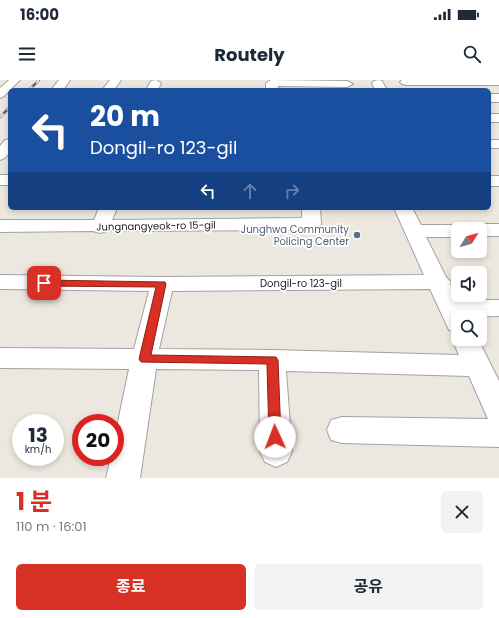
<!DOCTYPE html>
<html lang="ko">
<head>
<meta charset="utf-8">
<style>
  :root { --surface:#fff; --page:#f2f2f3; --text:#1f2937; --muted:#747a83; --accent:#d93025 }
  body { margin:0; font-family:Poppins,"Noto Sans KR",sans-serif; background:var(--page); color:var(--text); height:100vh; display:flex; flex-direction:column; font-size:15px; white-space:nowrap }
  * { box-sizing:border-box; margin:0 }
  p { font-size:13px; color:var(--muted) }
  .icon { flex:none; width:22px; height:22px; fill:none; stroke:currentColor; stroke-width:2; stroke-linecap:round; stroke-linejoin:round }
  .map { position:relative; height:398px; overflow:hidden }
  .drawer { display:flex; flex-direction:column; background:var(--surface); flex:1 }
  .drawer>* { flex:none }
  .hud { position:absolute; left:8px; top:8px; width:483px; height:122px; border-radius:6px; box-shadow:0 2px 6px #0003; background:#1a4fa0; color:#fff; overflow:hidden }
  .needle { width:26px; rotate:53deg }
  .fabs { position:absolute; left:451px; top:142px; display:grid; gap:8px }
  .fabs a { display:grid; place-items:center; width:36px; height:36px; border-radius:6px; background:var(--surface); box-shadow:0 2px 6px #0003; font-size:20px }
  .speed { position:absolute; left:12px; top:334px; display:flex; gap:8px; font-size:20px; font-weight:700; text-align:center }
  .speed>* { display:grid; place-content:center; width:52px; height:52px; border-radius:50%; background:var(--surface); box-shadow:0 2px 6px #0003; line-height:1 }
  .speed small { font-size:10px; font-weight:400 }
  .speed .limit { border:6px solid #d22; background:#fff; color:#111 }
  .pin { position:absolute; display:grid; place-items:center; width:34px; height:34px; color:#fff; margin:-17px; border-radius:8px; box-shadow:0 2px 6px #0006 }
  .me { position:absolute; width:44px; margin:-22px; rotate:358deg; stroke-linejoin:round; filter:drop-shadow(0 0 3px #0008) }
  .turn { display:flex; align-items:center; gap:14px; height:84px; padding:0 16px; font-size:18px }
  .turn .icon { width:52px; height:52px; stroke-width:2.5 }
  .turn b { display:block; font-size:28px; line-height:34px }
  .lanes { display:flex; align-items:center; height:38px; padding:0 16px; background:#0003; justify-content:center; gap:20px; direction:ltr }
  .lanes .off { opacity:.35 }
  .round { display:grid; place-items:center; flex:none; width:42px; height:42px; border-radius:6px; background:var(--page) }
  .summary { display:flex; align-items:center; justify-content:space-between; height:68px; padding:0 16px }
  h1 { font-size:24px; font-weight:700; line-height:30px; color:var(--accent) }
  .button { display:flex; gap:8px; margin-top:auto; padding:8px 16px }
  .button a { flex:1; height:46px; border-radius:6px; background:var(--accent); color:#fff; font-size:16px; font-weight:700; line-height:46px; text-align:center }
  .button a+a { background:var(--page); color:var(--text) }
  .status { display:flex; justify-content:space-between; align-items:center; height:28px; padding:0 20px; background:var(--surface); direction:ltr }
  .status svg { height:11px; fill:currentColor }
  header { display:flex; justify-content:space-between; align-items:center; height:52px; padding:0 16px; background:var(--surface); font-size:18px; font-weight:700 }
  .map>svg:first-child { display:block }
  .lines { fill:none; stroke-linecap:round; stroke-linejoin:round }
  .minor-casing { stroke:#a2a2a2; stroke-width:2 }
  .minor { fill:#fff; fill-rule:evenodd }
  .rail-casing { stroke:#696969; stroke-width:2.5 }
  .rail { stroke:#fff; stroke-width:1.5; stroke-dasharray:5; stroke-linecap:butt }
  .route { fill:#d93025; stroke:#8d1f18 }
  .service-dot { fill:#5c6f8a; stroke:#fff; stroke-width:1.5 }
  .labels { text-anchor:middle; dominant-baseline:central; stroke-width:3.5; stroke-linejoin:round; paint-order:stroke }
  .street-label { font-size:10px; fill:#1b1b1b; stroke:#fff }
  .service-label { font-size:10px; fill:#4e5e75; stroke:#fff; text-anchor:end }
</style>
</head>
<body>
<div class="status"><b>16:00</b><svg viewBox="0 0 49 12"><path d="M0 12V9h3v3zM5 12V6h3v6zM10 12V3h3v9zM15 12V0h3v12zM26 1h20v11H26zM47 4h2v5h-2z"/></svg></div>
<header><svg class="icon" aria-label="menu" viewBox="0 0 24 24"><path d="M4 6h16M4 12h16M4 18h16"/></svg>Routely<svg class="icon" aria-label="search" viewBox="0 0 24 24"><circle cx="10" cy="10" r="6"/><path d="M15 15l6 6"/></svg></header>
<div class="map">
<svg width="499" height="398" viewBox="0 0 499 398">
  <rect width="100%" height="100%" fill="#ede8df"/>
  <g class="lines">
    <defs>
      <g id="minor">
        <polygon points="9,0 20,0 4,16 0,18 0,8"/>
        <polygon points="59,0 70,0 63,10 51,10"/>
        <polygon points="110,0 121,0 114,10 102,10"/>
        <polygon points="156,0 161,3 158,10 146,10 151,1"/>
        <polygon points="271,0 347,1 353,4 347,7 278,6 278,10 266,10 266,3"/>
        <polygon points="379,0 382,1 387,10 375,10 372,3 374,1"/>
        <polygon points="402,0 499,0 499,5 406,5 402,4 400,2"/>
        <rect x="489" y="14" width="10" height="8"/>
        <rect x="489" y="34" width="10" height="8"/>
        <path d="M 10,59 C 10,68 11,77 0,80 L 0,66 L 5,60 Z"/>
        <rect x="489" y="60" width="10" height="8"/>
        <rect x="0" y="95" width="10" height="10"/>
        <rect x="489" y="96" width="10" height="10"/>
        <polygon points="99,128 117,128 112,140 302,138 302,128 320,128 321,144 319,148 312,150 107,151 100,153 93,151 0,152 0,140 94,140"/>
        <path d="M 394,128 L 412,128 L 421,145 L 458,145 L 465,147 L 466,149 L 458,149 L 458,157 L 426,157 L 446,197 L 451,202 L 450,204 L 458,220 L 499,220 L 499,236 L 458,237 L 458,259 L 478,259 L 499,301 L 499,367 L 342,363 L 331,360 L 327,350 L 331,340 L 342,337 L 488,339 L 469,296 L 286,291 L 292,372 L 287,382 L 276,387 L 265,382 L 260,372 L 259,290 L 156,289 L 140,398 L 106,398 L 111,377 L 115,377 L 115,356 L 129,289 L 0,288 L 0,268 L 134,269 L 149,211 L 0,209 L 0,195 L 162,197 L 424,195 ZM 430,209 L 449,250 L 456,252 L 452,259 L 459,275 L 272,270 L 159,269 L 172,211 Z"/>
        <polygon points="480,144 499,144 499,156 480,156 480,149 471,149 473,146"/>
      </g>
    </defs>
    <use href="#minor" class="minor-casing"/>
    <use href="#minor" class="minor"/>
    <defs>
      <g id="rail">
        <polyline points="29,10 39,0"/>
        <polyline points="0,37 10,27"/>
      </g>
    </defs>
    <use href="#rail" class="rail-casing"/>
    <use href="#rail" class="rail"/>
  </g>
  <polygon class="route" points="41,200 165,202 166,204 151,275 276,277 278,280 281,357 279,361 275,362 271,361 269,357 267,284 141,282 139,279 156,207 44,206 40,203"/>
  <circle class="service-dot" cx="357" cy="155" r="4"/>
  <g class="labels">
    <g class="street-label">
      <text transform="translate(156 146) rotate(-1)">Jungnangyeok-ro 15-gil</text>
      <text x="301" y="203">Dongil-ro 123-gil</text>
    </g>
    <g class="service-label">
      <text x="349" y="149">Junghwa Community<tspan x="349" dy="12">Policing Center</tspan></text>
    </g>
  </g>
</svg>
<div class="fabs">
<a><svg class="needle" viewBox="-14 -14 28 28"><path d="M0-13l5 13h-10z" fill="#e53935"/><path d="M0 13l5-13h-10z" fill="#747a83"/></svg></a>
<a><svg class="icon" aria-label="sound" viewBox="0 0 24 24"><path d="M4 9h4l5-4v14l-5-4H4zM17 9q2 3 0 6"/></svg></a>
<a><svg class="icon" aria-label="search" viewBox="0 0 24 24"><circle cx="10" cy="10" r="6"/><path d="M15 15l6 6"/></svg></a>
</div>
<div class="speed"><div>13<small>km/h</small></div><div class="limit">20</div></div>
<div class="pin" style="left:44px;top:203px;background:#d93025"><svg class="icon" aria-label="arrive" viewBox="0 0 24 24"><path d="M6 21V4h12l-3 4 3 4H6"/></svg></div>
<svg class="me" style="left:275px;top:357px" viewBox="-20 -20 40 40"><circle r="19" fill="#fff"/><path d="M0-13L10 11 0 6-10 11z" fill="#d93025"/></svg>
<div class="hud">
<div class="turn"><svg class="icon" aria-label="left" viewBox="0 0 24 24"><path d="M17 20v-9H6M10 6l-5 5 5 5"/></svg><div><b>20 m</b>Dongil-ro 123-gil</div></div>
<div class="lanes"><svg class="icon" aria-label="left" viewBox="0 0 24 24"><path d="M17 20v-9H6M10 6l-5 5 5 5"/></svg><svg class="icon off" aria-label="ahead" viewBox="0 0 24 24"><path d="M12 20V5M6 11l6-6 6 6"/></svg><svg class="icon off" aria-label="right" viewBox="0 0 24 24"><path d="M7 20v-9h11M14 6l5 5-5 5"/></svg></div>
</div>
</div>
<section class="drawer">
<div class="summary"><div><h1>1 분</h1><p>110 m · 16:01</p></div><a class="round"><svg class="icon" aria-label="close" viewBox="0 0 24 24"><path d="M6 6l12 12M18 6L6 18"/></svg></a></div>
<div class="button"><a>종료</a><a>공유</a></div>
</section>
</body>
</html>
